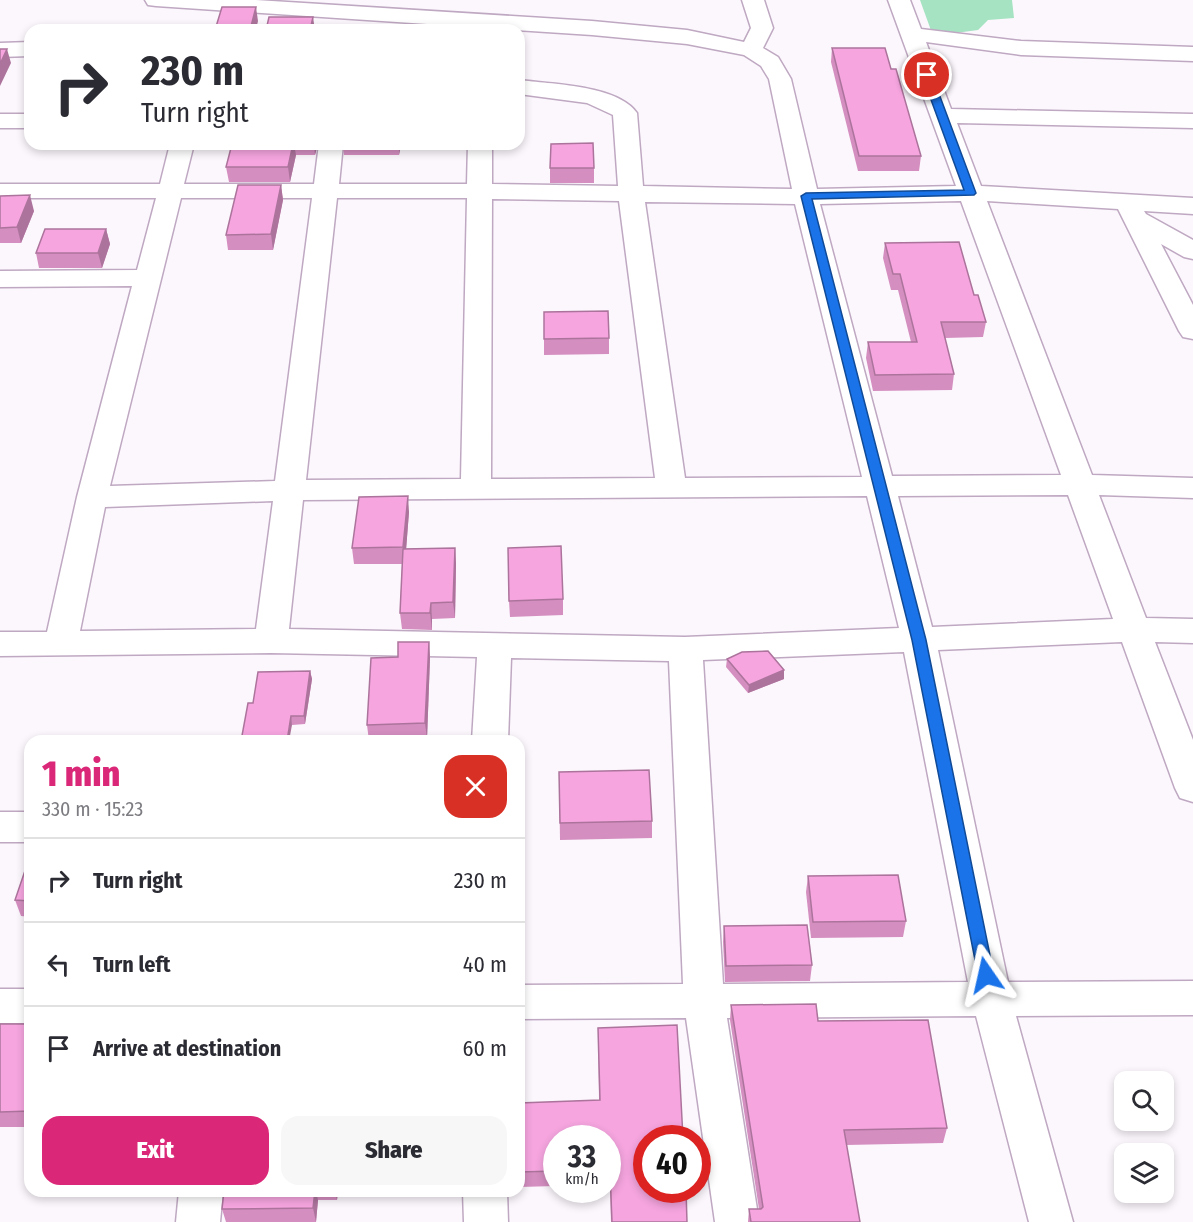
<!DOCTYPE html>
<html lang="en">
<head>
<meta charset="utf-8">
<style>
  :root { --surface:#fff; --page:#f7f7f7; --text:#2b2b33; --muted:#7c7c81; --line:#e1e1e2; --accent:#db2777 }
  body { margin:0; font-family:"Fira Sans Condensed",sans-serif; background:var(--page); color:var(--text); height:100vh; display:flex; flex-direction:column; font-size:22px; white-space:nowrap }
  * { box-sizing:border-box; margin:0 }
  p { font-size:20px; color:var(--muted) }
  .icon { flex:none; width:33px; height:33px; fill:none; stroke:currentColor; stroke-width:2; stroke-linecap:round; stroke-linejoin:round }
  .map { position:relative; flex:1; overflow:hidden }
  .side { position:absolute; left:24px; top:735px; width:501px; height:462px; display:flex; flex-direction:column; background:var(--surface); border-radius:18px; box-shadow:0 3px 9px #0003 }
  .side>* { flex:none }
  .banner { position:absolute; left:24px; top:24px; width:501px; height:126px; border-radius:18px; box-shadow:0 3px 9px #0003; background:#fff; color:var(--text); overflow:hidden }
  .fabs { position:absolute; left:1114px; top:1071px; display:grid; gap:12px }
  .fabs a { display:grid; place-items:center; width:60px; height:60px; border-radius:12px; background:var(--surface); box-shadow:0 3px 9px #0003; font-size:30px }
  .speed { position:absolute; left:543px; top:1125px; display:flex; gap:12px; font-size:30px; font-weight:700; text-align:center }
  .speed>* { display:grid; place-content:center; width:78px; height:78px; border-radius:50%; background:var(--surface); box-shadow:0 3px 9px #0003; line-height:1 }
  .speed small { font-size:15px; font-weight:400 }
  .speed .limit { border:9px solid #d22; background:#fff; color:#111 }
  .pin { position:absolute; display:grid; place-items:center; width:51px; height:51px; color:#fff; margin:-26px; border:3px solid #fff; border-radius:50%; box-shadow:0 2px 6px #0007 }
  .me { position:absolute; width:66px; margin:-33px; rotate:349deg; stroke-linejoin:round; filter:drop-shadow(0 0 4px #0008) }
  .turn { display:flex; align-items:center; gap:21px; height:126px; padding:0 18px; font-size:27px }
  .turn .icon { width:78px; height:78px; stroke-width:2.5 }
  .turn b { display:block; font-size:42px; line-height:51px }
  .round { display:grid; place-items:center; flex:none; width:63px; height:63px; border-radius:18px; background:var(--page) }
  .overview { display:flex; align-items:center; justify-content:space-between; height:102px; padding:0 18px }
  h1 { font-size:36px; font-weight:800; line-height:45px; color:var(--accent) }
  .primary-button { display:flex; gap:12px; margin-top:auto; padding:12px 18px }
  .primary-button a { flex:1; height:69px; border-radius:18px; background:var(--accent); color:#fff; font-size:24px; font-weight:800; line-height:69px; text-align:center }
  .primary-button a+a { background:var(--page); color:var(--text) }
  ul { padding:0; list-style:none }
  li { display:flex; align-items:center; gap:18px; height:84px; padding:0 18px; border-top:2px solid var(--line) }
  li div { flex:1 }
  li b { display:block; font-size:22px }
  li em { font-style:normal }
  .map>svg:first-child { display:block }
  .green { fill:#a6e3c2 }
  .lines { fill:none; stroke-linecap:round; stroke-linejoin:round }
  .minor-casing { stroke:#bfa8c2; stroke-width:3 }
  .minor { fill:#fff; fill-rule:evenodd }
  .wall { fill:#d48ec0 }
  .shaded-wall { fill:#ac749c }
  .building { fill:#f6a5df; stroke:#ac749c; stroke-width:1.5 }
  .route { fill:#1a73e8; stroke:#114b97; stroke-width:1.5 }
</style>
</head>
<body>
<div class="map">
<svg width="1193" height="1222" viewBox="0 0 1193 1222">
  <rect width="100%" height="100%" fill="#fcf7fd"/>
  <polygon class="green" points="920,0 1012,0 1014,18 988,20 978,30 933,36"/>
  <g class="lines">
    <defs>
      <g id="minor">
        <path d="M 145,0 L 256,0 L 592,21 L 687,30 L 744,42 L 751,28 L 742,0 L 764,0 L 773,28 L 763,48 L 778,57 L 791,79 L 817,189 L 956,186 L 888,0 L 910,0 L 921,29 L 1021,41 L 1193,47 L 1193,61 L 1021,55 L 926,42 L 951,109 L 1193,114 L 1193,128 L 957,123 L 981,186 L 1193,198 L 1193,214 L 1144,211 L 1146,214 L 1193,240 L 1193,259 L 1184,257 L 1161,244 L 1193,305 L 1193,339 L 1183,337 L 1179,331 L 1118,209 L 987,201 L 1092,475 L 1193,478 L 1193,498 L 1099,495 L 1146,618 L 1193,619 L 1193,643 L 1155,642 L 1193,740 L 1193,802 L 1180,798 L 1175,788 L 1122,642 L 938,650 L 1008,982 L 1193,981 L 1193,1015 L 1016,1016 L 1073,1222 L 1029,1222 L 976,1016 L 727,1018 L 759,1222 L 715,1222 L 686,1018 L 519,1019 L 519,985 L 683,984 L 669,661 L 511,658 L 508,741 L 472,741 L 477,657 L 271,653 L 0,656 L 0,632 L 47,632 L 77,497 L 132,286 L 0,287 L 0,271 L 137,270 L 156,198 L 0,198 L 0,184 L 160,184 L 170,144 L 194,144 L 184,184 L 314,184 L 319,144 L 343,144 L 339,184 L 467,184 L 468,144 L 492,144 L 492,184 L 618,186 L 613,115 L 587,103 L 519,94 L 519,80 C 550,84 618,85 637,113 L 643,186 L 792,189 L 769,79 L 761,66 L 744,55 L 687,44 L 592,35 L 156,6 L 148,5 ZM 181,198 L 312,198 L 275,481 L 110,486 ZM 337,198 L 467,198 L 461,479 L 306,480 ZM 492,199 L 619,201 L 655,478 L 491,479 ZM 961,201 L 1061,475 L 892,476 L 820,204 ZM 645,202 L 795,204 L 862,477 L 685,478 ZM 1068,495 L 1113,619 L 932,627 L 898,496 ZM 867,496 L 899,628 L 685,637 L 289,629 L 303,500 ZM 273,501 L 256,629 L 80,631 L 105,507 ZM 904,652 L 968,982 L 723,984 L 703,660 Z"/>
        <polygon points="30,42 30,56 0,57 0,43"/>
        <rect x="0" y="114" width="30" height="14"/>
        <rect x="0" y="812" width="30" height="30"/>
        <rect x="0" y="989" width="30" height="34"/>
        <polygon points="179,1191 223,1191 220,1222 176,1222"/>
        <polygon points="463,1191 507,1191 508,1222 464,1222"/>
      </g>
    </defs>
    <use href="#minor" class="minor-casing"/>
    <use href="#minor" class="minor"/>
  </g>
  <g class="wall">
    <polygon points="832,48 891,69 921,156 919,171 858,171 831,62"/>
    <polygon points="232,144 318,144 315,155 296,155 290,182 229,182 226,167"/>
    <polygon points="343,144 401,144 399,155 344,155"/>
    <rect x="550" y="168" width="44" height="15"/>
    <polygon points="281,185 283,200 273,250 228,250 226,235"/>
    <polygon points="0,196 34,211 21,243 0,243"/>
    <polygon points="106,229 110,244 102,268 39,268 36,253"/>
    <polygon points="885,243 974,295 986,322 983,337 945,338 954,374 952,390 873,391 866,358 868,342 911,342 898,290 891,290 883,258"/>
    <polygon points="609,338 609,354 544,355 544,339"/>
    <polygon points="409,512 406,549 455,548 456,564 455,618 432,619 432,630 402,629 400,613 402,564 354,564 352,548"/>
    <polygon points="563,599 563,615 510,617 509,601"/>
    <polygon points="429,642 430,658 427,739 369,741 367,725 398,657"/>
    <polygon points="727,659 784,670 784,679 748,693 726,667"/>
    <polygon points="310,671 312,679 305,724 292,725 253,703"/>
    <polygon points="559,772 652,821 652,838 560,840"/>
    <polygon points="30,856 30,917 21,916 15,900"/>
    <polygon points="808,876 906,921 903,937 811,938 806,892"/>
    <polygon points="724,926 812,965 810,981 725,982 723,942"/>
    <polygon points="731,1005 818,1021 947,1128 943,1143 846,1145 860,1222 748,1222 749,1209 759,1209 730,1020"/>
    <rect x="0" y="1024" width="30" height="103"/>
    <polygon points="598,1028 687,1222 611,1222 610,1185 608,1185 608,1138 556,1138 556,1186 519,1187 519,1103 599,1100"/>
    <polygon points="224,1191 338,1191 337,1200 318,1200 316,1222 226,1222 222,1209"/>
  </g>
  <g class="shaded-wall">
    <polygon points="256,7 258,21 256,30 250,30"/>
    <polygon points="313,17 315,30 310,30"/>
    <polygon points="7,49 11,63 0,86 0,64"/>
    <polygon points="293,144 294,144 296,155 290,182 288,167"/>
    <polygon points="314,144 318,144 315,155"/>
    <polygon points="399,144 401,144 399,155"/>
    <polygon points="281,185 283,200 273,250 271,234"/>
    <polygon points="30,195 34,211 21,243 17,227"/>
    <polygon points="106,229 110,244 102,268 98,253"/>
    <polygon points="408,496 409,512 405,564 403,547"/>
    <polygon points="455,548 456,564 455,618 453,602"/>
    <polygon points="431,603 432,619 432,630 430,613"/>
    <polygon points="429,642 430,658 427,739 425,723"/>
    <polygon points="784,670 784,679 748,693 749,685"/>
    <polygon points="310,671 312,679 305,724 304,716"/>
    <polygon points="291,716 292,725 289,741 287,741"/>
    <polygon points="315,1191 316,1191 318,1200 316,1222 313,1208"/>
    <polygon points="335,1191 338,1191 337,1200"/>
  </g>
  <g class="building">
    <polygon points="222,7 256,7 250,30 215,30"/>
    <polygon points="269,17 313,17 310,30 266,30"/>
    <polygon points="832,48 885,48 891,69 896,69 921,156 859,156"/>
    <polygon points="0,49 7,49 0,64"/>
    <polygon points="593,143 594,168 550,168 551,144"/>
    <polygon points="232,144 293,144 288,167 226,167"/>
    <polygon points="238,185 281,185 271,234 226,235"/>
    <polygon points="30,195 17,227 0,228 0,196"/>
    <polygon points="45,229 106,229 98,253 36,253"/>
    <polygon points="959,242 974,295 978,295 986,322 941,322 954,374 875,375 868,342 917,342 900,274 893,274 885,243"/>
    <polygon points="608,311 609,338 544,339 544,312"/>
    <polygon points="408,496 403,547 352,548 359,497"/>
    <polygon points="561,546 563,599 509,601 508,548"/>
    <polygon points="455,548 453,602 431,603 430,613 400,613 403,549"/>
    <polygon points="398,642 429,642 425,723 367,725 371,658 398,657"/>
    <polygon points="768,651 784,670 749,685 727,659 742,652"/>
    <polygon points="310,671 304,716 291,716 287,741 241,741 248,703 253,703 258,672"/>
    <polygon points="649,770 652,821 560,823 559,772"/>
    <polygon points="30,856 30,901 15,900"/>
    <polygon points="898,875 906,921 813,922 808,876"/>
    <polygon points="807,925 812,965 726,966 724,926"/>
    <polygon points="816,1004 818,1021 928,1020 947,1128 844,1130 860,1222 751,1222 749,1209 761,1209 763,1207 731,1005"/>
    <polygon points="0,1024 30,1024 30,1111 0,1112"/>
    <polygon points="677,1025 683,1138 646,1138 646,1190 686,1190 687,1222 612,1222 610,1170 608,1170 608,1138 556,1138 556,1171 519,1172 519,1103 600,1100 598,1028"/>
    <polygon points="224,1191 315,1191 313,1208 222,1209"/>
  </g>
  <polygon class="route" points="927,72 932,75 976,193 974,195 812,199 926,640 994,975 992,980 986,982 980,980 978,975 912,640 801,196 806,193 964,190 922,75"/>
</svg>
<div class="fabs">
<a><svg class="icon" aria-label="search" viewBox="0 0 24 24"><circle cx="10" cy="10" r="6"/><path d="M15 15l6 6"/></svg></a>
<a><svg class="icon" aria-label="layers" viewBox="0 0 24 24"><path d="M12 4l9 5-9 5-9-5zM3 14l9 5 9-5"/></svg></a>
</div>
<div class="speed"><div>33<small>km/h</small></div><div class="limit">40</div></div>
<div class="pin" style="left:927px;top:75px;background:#d93025"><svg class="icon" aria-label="arrive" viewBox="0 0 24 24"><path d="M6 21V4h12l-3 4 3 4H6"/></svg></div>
<svg class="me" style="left:986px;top:975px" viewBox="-20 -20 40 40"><path d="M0-17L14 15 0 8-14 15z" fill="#1a73e8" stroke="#fff" stroke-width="4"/></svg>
<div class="banner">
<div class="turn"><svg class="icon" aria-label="right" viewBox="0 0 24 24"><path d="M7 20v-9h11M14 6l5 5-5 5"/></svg><div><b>230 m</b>Turn right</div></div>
</div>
<section class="side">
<div class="overview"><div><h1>1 min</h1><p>330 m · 15:23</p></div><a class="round" style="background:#d93025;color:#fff"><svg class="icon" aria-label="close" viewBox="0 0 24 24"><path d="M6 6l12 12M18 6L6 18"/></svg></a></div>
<ul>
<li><svg class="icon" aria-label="right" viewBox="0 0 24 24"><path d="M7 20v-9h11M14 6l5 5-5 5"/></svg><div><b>Turn right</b></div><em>230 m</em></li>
<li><svg class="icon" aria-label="left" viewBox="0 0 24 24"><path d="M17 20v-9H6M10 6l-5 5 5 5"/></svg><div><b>Turn left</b></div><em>40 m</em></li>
<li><svg class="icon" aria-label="arrive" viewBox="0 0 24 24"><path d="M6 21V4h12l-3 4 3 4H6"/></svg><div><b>Arrive at destination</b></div><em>60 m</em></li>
</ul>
<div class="primary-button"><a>Exit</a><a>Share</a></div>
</section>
</div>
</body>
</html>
